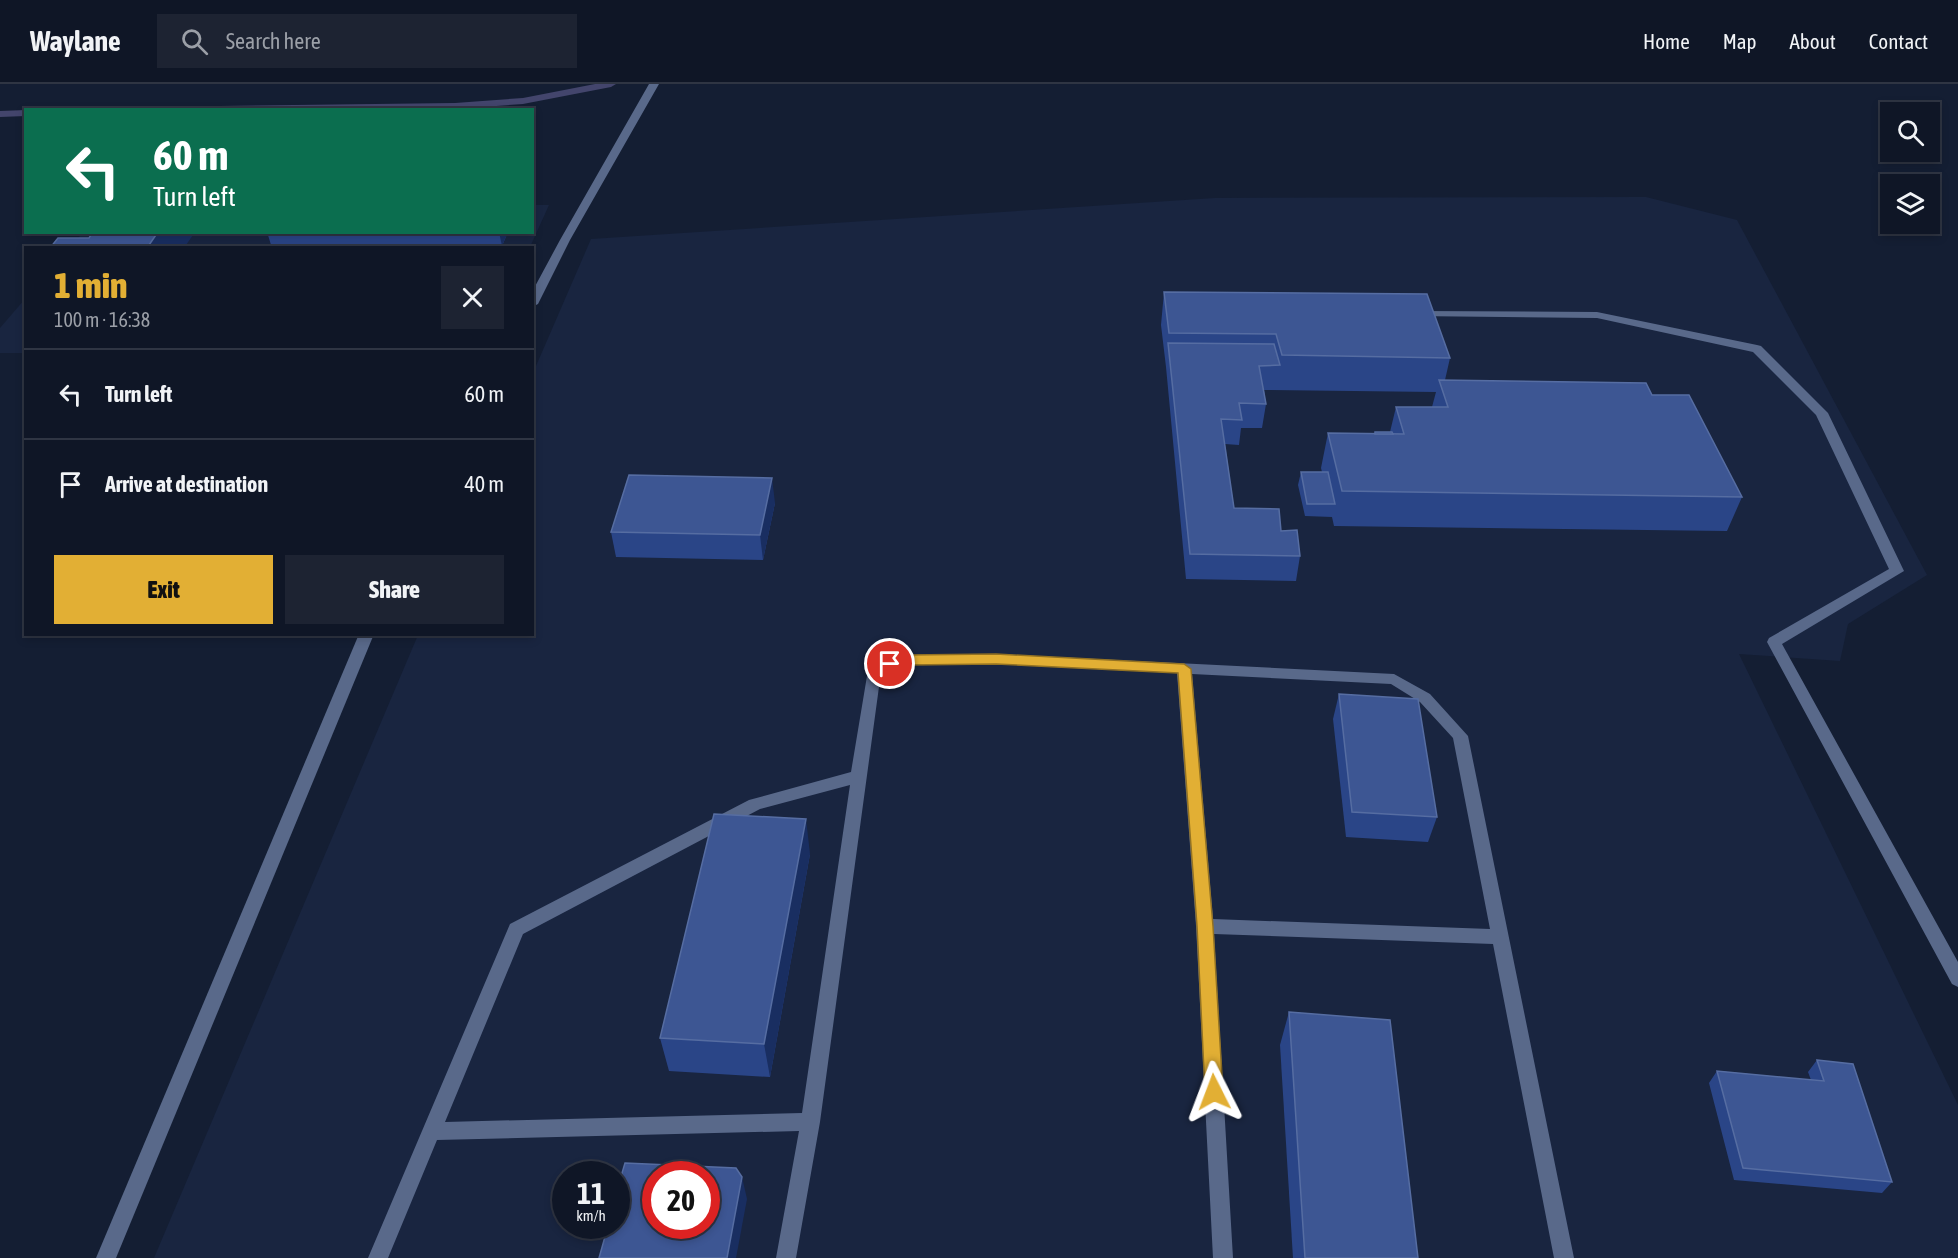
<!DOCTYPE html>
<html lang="en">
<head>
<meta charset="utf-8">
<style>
  :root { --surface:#0f1626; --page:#1d2332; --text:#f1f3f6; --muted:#9b9fa7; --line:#2f3543; --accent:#e2af34 }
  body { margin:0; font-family:"Asap Condensed",sans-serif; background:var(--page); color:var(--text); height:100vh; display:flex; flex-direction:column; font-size:22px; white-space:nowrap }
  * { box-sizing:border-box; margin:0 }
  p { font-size:20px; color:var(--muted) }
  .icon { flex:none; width:33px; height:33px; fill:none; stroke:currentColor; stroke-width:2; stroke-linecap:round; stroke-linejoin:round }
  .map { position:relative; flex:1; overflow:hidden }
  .details { position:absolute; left:24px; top:162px; width:510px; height:390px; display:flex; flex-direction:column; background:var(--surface); border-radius:0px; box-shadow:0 3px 9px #0003,0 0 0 2px var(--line) }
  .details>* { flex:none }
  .hud { position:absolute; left:24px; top:24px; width:510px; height:126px; border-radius:0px; box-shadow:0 3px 9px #0003,0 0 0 2px var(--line); background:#0b6e4f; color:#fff; overflow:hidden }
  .tools { position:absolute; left:1880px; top:18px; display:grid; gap:12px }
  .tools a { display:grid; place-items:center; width:60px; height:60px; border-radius:0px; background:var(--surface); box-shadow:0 3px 9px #0003,0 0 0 2px var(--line); font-size:30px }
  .speed { position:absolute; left:552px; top:1077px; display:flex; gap:12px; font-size:30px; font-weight:700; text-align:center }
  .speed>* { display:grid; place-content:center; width:78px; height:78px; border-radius:50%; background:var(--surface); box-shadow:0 3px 9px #0003,0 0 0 2px var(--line); line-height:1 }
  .speed small { font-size:15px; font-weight:400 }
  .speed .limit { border:9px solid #d22; background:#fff; color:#111 }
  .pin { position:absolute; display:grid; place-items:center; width:51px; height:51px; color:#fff; margin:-26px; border:3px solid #fff; border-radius:50%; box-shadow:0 2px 6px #0007 }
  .me { position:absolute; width:66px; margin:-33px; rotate:357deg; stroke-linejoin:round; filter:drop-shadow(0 0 4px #0008) }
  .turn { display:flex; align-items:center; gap:21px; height:126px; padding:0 30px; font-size:27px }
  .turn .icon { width:78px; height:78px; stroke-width:2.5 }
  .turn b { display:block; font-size:42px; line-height:51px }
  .round { display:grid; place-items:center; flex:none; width:63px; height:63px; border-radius:0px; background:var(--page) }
  .head { display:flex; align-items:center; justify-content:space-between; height:102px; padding:0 30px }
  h1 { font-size:36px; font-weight:800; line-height:45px; color:var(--accent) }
  .button { display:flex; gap:12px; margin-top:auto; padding:12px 30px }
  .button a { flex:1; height:69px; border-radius:0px; background:var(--accent); color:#111; font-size:24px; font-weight:800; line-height:69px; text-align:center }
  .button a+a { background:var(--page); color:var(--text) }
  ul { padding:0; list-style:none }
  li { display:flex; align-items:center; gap:18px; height:90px; padding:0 30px; border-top:2px solid var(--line) }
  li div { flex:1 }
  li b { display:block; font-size:22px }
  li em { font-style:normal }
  header { display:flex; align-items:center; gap:36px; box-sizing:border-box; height:84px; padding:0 30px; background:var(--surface); border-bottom:2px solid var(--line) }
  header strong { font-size:28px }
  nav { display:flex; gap:33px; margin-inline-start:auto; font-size:21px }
  .search { width:420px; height:54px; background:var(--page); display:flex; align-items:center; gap:15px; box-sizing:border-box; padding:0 21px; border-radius:0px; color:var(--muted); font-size:22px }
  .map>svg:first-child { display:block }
  .built { fill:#192540; fill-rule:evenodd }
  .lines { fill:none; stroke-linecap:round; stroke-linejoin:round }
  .stream { fill:#43456c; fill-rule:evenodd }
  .minor { fill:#59698a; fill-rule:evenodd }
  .wall { fill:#2a4587 }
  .shaded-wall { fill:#192e61 }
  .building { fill:#3d5693; stroke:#566da2; stroke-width:1.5; fill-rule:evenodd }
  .route { fill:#e2af34; stroke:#937222; stroke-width:1.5 }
</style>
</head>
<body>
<header>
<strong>Waylane</strong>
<div class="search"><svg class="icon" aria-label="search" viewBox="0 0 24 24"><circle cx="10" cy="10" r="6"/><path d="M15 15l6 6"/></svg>Search here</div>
<nav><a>Home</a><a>Map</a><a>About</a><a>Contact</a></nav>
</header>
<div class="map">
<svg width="1958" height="1174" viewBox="0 0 1958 1174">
  <rect width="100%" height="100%" fill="#141e33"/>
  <g class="built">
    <path d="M 1646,113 L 1737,136 L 1927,491 L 1848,540 L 1840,577 L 1739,570 L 1958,1021 L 1958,1174 L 154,1174 L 418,551 L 532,550 L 533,289 L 591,155 L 1215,114 ZM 566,1090 L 616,1090 L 616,1142 L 566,1142 ZM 656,1090 L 706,1090 L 706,1142 L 656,1142 Z"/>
    <polygon points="533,121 549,121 530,163 70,164 83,148 532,148"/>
    <polygon points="25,215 25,269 0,269 0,244"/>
  </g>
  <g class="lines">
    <g class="stream">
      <polygon points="595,0 616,0 611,3 523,20 455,25 142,26 147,23 455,19 523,14"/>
      <polygon points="26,26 26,32 0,33 0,27"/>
    </g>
    <g class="minor">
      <polygon points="649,0 659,0 570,156 538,220 532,223 532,208 560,156"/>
      <polygon points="1416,227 1597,228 1757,261 1761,262 1828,329 1904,487 1782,560 1958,878 1958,903 1952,900 1767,558 1769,554 1889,485 1816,331 1753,268 1597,234 1412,232 1412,228"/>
      <polygon points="359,550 374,550 116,1174 96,1174"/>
      <path d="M 996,570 L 1394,590 L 1430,610 L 1468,652 L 1574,1174 L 1554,1174 L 1493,860 L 1214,850 L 1233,1174 L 1213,1174 L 1196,842 L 1177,589 L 996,580 L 907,581 L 881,588 L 820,1038 L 796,1174 L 776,1174 L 799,1047 L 437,1056 L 388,1174 L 368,1174 L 510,840 L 749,716 L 851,688 L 869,580 L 907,571 ZM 1192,590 L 1391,600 L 1420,618 L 1453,654 L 1490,845 L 1213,835 ZM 850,701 L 802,1029 L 445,1038 L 523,850 L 760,725 Z"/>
    </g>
  </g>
  <g class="wall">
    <polygon points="267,148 508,148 502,162 397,164 272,164"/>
    <polygon points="1164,208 1450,274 1445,296 1652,311 1742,413 1727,447 1334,442 1332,433 1305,432 1298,401 1301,388 1322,388 1321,384 1328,349 1374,350 1375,348 1390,348 1396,323 1432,323 1436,308 1264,306 1266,320 1262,344 1241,344 1239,361 1225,360 1234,424 1281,447 1300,472 1296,497 1186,495 1166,283 1161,241"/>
    <polygon points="775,419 763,476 616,473 611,448"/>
    <polygon points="1339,610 1437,733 1428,758 1346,753 1333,635"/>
    <polygon points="810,770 770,993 669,987 660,954"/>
    <polygon points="1289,928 1418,1174 1293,1174 1280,961"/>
    <polygon points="1817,976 1892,1098 1882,1109 1734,1096 1709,999 1717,987 1811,996 1808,988"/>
  </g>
  <g class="shaded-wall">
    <polygon points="158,148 195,148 184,164 147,164"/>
    <polygon points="499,148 508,148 502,162"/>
    <polygon points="772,394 775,419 763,476 760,451"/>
    <polygon points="806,735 810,770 770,993 764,960"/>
    <polygon points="742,1093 747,1115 736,1174 727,1174"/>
  </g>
  <g class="building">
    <polygon points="93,148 158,148 147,164 50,164 58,154 89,154"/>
    <polygon points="1164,208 1427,210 1450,274 1282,271 1276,250 1169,249"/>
    <polygon points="1168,259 1274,260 1280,281 1259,282 1266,320 1239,319 1242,336 1221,335 1234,424 1279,425 1281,447 1297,446 1300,472 1190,470"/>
    <polygon points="1439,296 1646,299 1652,311 1689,311 1742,413 1342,407 1328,349 1404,350 1396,323 1448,323"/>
    <polygon points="1375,348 1392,348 1393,350 1375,350"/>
    <polygon points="1301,388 1328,388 1335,420 1307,420"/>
    <polygon points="629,391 772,394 760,451 611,448"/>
    <polygon points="1339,610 1418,615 1437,733 1352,728"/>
    <polygon points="714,730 806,735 764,960 660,954"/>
    <polygon points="1289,928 1390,936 1418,1174 1305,1174"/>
    <polygon points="1817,976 1853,980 1892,1098 1743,1084 1717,987 1824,997"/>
    <path d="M 625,1079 L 736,1084 L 742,1093 L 727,1174 L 599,1174 L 608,1142 L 616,1142 L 616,1109 ZM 656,1090 L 706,1090 L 706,1142 L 656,1142 Z"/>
  </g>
  <polygon class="route" points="996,570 1184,580 1191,585 1213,842 1223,1008 1220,1014 1214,1016 1208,1014 1205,1008 1197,842 1178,589 996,580 907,581 890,585 883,580 885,577 907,571"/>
</svg>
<div class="tools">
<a><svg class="icon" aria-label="search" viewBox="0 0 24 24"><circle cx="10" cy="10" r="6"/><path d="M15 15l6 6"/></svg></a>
<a><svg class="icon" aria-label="layers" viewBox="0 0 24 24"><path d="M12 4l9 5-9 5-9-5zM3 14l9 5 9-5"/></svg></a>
</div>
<div class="speed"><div>11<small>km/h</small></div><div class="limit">20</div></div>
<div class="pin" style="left:890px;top:580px;background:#d93025"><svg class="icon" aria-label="arrive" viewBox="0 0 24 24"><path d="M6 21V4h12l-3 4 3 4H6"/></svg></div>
<svg class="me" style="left:1214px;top:1008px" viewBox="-20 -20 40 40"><path d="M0-17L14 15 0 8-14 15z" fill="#e2af34" stroke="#fff" stroke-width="4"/></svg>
<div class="hud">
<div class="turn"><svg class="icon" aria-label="left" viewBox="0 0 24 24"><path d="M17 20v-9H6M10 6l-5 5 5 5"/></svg><div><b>60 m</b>Turn left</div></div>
</div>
<section class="details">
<div class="head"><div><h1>1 min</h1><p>100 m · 16:38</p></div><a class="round"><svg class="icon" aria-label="close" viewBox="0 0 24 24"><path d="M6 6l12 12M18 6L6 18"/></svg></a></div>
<ul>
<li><svg class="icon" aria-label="left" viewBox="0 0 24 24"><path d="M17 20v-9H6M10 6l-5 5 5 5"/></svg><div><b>Turn left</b></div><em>60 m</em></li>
<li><svg class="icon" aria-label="arrive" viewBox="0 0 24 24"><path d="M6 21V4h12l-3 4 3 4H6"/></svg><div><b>Arrive at destination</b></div><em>40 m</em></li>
</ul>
<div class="button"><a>Exit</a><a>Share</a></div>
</section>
</div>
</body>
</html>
